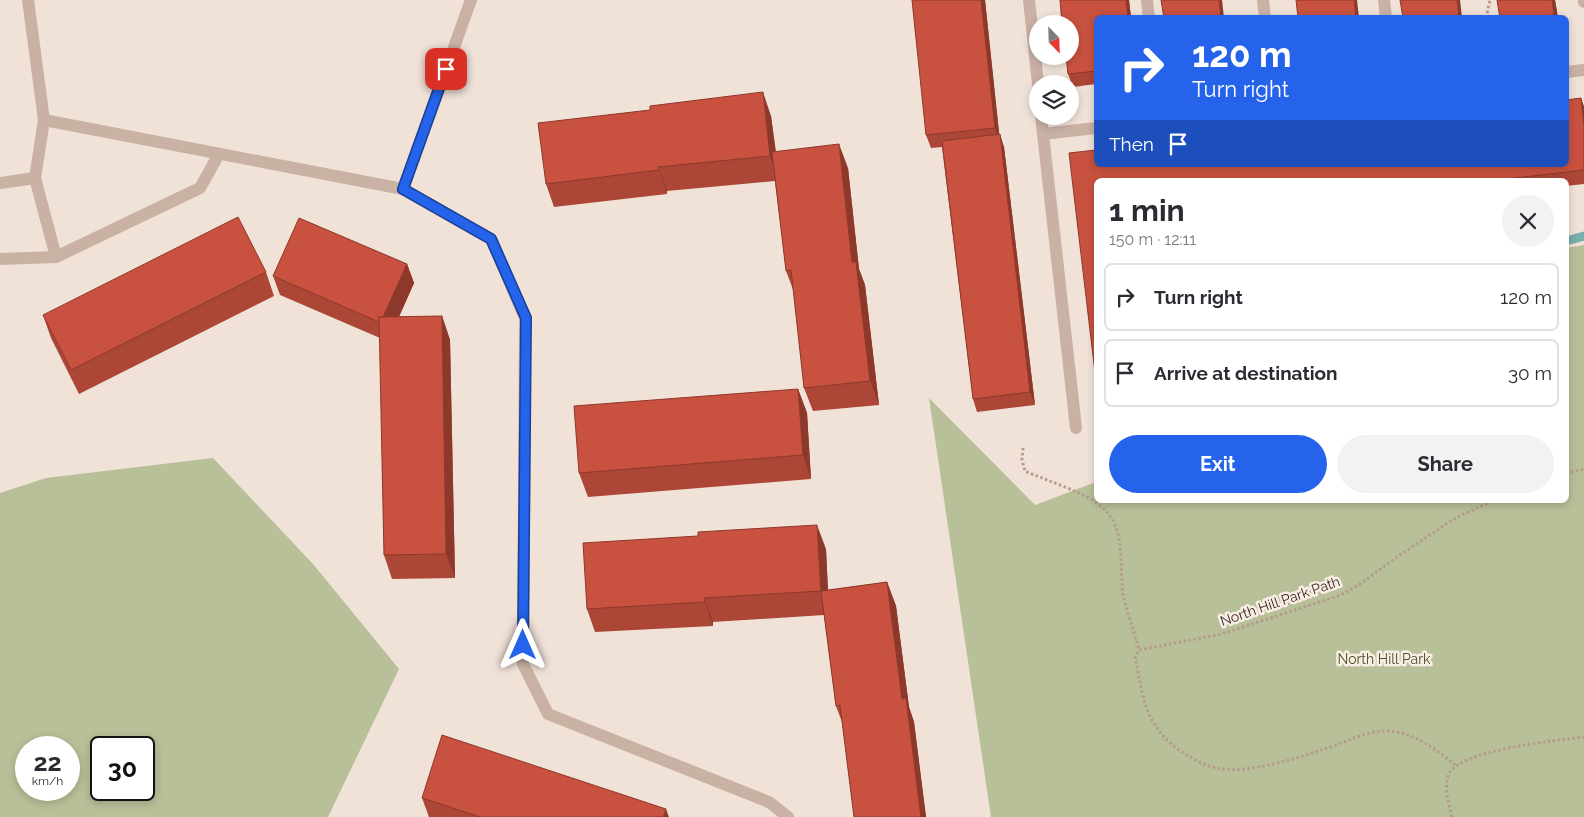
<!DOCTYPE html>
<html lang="en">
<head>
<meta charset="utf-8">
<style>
  :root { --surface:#fff; --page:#f2f2f3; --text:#2b2b33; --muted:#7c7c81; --line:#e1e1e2; --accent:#2563eb }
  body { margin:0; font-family:Raleway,sans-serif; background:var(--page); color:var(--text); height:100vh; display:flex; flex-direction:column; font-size:19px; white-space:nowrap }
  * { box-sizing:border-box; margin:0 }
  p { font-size:16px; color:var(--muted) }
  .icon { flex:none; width:28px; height:28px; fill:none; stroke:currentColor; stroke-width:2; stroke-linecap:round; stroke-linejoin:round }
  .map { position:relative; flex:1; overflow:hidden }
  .panel { position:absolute; left:1094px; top:178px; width:475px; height:325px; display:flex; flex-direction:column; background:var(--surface); border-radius:8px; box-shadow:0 2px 8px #0003 }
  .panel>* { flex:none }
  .banner { position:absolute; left:1094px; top:15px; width:475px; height:152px; border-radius:8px; box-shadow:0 2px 8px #0003; background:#2563eb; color:#fff; overflow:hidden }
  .needle { width:32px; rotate:157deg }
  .buttons { position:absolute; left:1029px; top:15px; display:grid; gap:10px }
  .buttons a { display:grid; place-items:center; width:50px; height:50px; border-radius:50%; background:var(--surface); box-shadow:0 2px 8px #0003; font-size:25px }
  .speed { position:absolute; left:15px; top:736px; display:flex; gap:10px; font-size:25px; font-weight:700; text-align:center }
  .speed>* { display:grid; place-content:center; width:65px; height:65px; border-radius:50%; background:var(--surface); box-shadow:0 2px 8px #0003; line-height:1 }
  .speed small { font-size:12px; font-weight:400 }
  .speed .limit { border:2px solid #111; border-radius:8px; background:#fff; color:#111 }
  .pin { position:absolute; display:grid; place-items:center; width:42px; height:42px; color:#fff; margin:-21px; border-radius:10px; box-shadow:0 2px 8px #0006 }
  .me { position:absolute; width:55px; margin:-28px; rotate:0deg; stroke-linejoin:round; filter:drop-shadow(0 0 4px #0008) }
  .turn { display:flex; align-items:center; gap:18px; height:105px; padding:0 15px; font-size:22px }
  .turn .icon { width:65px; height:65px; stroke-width:2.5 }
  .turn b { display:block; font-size:35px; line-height:42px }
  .then { display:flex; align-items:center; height:48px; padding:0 15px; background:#0003; gap:10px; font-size:19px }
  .round { display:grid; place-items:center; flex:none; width:52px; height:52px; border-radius:26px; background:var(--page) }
  .overview { display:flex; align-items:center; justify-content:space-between; height:85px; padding:0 15px }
  h1 { font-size:30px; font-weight:700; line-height:38px }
  .cta { display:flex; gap:10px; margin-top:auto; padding:10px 15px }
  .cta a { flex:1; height:58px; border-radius:30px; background:var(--accent); color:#fff; font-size:20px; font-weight:700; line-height:58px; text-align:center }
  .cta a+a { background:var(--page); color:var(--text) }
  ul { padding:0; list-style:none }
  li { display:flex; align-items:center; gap:15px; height:68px; margin:0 10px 8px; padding:0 5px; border:2px solid var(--line); border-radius:8px }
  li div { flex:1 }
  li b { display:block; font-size:19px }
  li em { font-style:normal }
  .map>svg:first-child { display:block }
  .green { fill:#b7c098; fill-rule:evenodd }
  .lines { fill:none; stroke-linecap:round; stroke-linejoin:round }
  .stream { stroke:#76afab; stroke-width:9 }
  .path { stroke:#b59b8e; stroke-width:3; stroke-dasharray:2.5 2.5; stroke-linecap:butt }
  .lane { stroke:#c9b1a4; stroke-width:12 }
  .street { stroke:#c9b1a4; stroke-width:12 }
  .wall { fill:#ac4636 }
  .shaded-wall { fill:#8c392c }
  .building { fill:#c8513f; stroke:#8c392c }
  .route-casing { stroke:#184099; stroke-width:12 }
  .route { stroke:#2563eb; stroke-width:9 }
  .labels { text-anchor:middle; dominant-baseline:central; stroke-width:5; stroke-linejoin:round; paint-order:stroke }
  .street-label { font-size:14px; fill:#342926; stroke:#f9ede4 }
  .park-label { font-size:14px; fill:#485329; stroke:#f9ede4 }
</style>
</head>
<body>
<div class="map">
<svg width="1584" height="817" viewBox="0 0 1584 817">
  <rect width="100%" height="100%" fill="#f1e2d8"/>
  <g class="green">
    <polygon points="1584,245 1584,817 991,817 929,398 1035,505 1096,482 1096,500 1566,500 1566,248"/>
    <path d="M 213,458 L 313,564 L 399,669 L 328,817 L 0,817 L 0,493 L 46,478 ZM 26,748 L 69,748 L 69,790 L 26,790 ZM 101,748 L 144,748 L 144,790 L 101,790 Z"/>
  </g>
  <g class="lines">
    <polyline class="stream" points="1566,241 1584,236"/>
    <g class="path">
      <polyline points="1486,18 1490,0"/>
      <path d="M 1023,448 L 1022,460 L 1025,471 C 1047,481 1085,492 1102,507 C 1127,528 1119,566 1123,594 C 1127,613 1134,631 1139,650"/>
      <polyline points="1566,473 1584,469"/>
      <path d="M 1455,765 C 1437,750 1413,732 1389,731 C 1367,730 1348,742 1327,748 C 1299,758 1245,775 1216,768 C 1201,764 1189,757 1176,748 C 1166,740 1158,731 1152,720 C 1143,705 1139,675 1135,658 L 1139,650 L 1221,634 L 1341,595 L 1360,584 L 1400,555 L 1457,517 L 1495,500"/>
      <path d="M 1452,817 C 1449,804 1444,789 1448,776 C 1455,750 1559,740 1584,737"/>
    </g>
    <g class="lane">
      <polyline points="1147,0 1149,18"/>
      <polyline points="1384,0 1386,18"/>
      <polyline points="1584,0 1584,2"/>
    </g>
    <g class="street">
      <polyline points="28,0 44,120 403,189 491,239 525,318 523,664 548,714 769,802 788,817"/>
      <polyline points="1029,0 1038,84"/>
      <polyline points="1263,0 1265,18"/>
      <polyline points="1566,72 1584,70"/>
      <polyline points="1041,116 1076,428"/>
      <polyline points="44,120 35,178 56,257"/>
      <polyline points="1043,134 1096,128"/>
      <polyline points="0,183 35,178"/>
      <polyline points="403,189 471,0"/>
      <polyline points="0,259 56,257 200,188 219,154"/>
    </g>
  </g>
  <g class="wall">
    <polygon points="985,0 999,134 1004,147 1035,405 977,412 973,399 942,147 931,148 926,135"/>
    <polygon points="1060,0 1129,0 1131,18 1096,18 1096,84 1073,87 1068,74"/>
    <polygon points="1555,0 1558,18 1500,18"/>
    <polygon points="1581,98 1584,107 1584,184 1566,186 1566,180 1096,180 1096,165"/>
    <polygon points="771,116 776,152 848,168 859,269 865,285 879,405 813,411 804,388 794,292 786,271 775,181 667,191 667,194 554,207 546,184"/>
    <polygon points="407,264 414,283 399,317 442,316 450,340 455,578 392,579 384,555 380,338 280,295 273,276"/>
    <polygon points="266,272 274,296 79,394 51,338 43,315"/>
    <polygon points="798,389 807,413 811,479 588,497 579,473"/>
    <polygon points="826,549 828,590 887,582 896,606 909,707 914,722 926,817 854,817 842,722 836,706 824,615 713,622 713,626 595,632 587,609"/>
    <polygon points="422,798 669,817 429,817"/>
  </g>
  <g class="shaded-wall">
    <polygon points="981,0 985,0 1000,141 995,128"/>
    <polygon points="1126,0 1129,0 1131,18 1128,18"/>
    <polygon points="1219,0 1222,0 1224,18 1221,18"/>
    <polygon points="1354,0 1357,0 1359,18 1356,18"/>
    <polygon points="1457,0 1460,0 1462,18 1459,18"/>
    <polygon points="1552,0 1555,0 1558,18 1555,18 1554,15"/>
    <polygon points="763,92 771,116 779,180 770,156"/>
    <polygon points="1581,98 1584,107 1584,126"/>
    <polygon points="1000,134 1004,147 1035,405 1030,392"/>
    <polygon points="839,144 848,168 859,269 865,285 879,405 870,381 852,262"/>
    <polygon points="658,167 667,191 667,194"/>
    <polygon points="407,264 414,283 388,341 381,322"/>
    <polygon points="442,316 450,340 455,578 446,554"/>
    <polygon points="798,389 807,413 811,479 803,455"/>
    <polygon points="817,525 826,549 829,615 821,591"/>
    <polygon points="887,582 896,606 909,707 914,722 926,817 921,817 902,699"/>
    <polygon points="704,598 713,622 713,626 705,602"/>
    <polygon points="666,809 669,817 663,817"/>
  </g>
  <g class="building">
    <polygon points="912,0 981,0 995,128 926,135"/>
    <polygon points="1060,0 1126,0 1128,18 1096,18 1096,71 1068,74 1066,56 1070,56 1070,24 1062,24"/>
    <polygon points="1161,0 1219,0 1221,18 1164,18"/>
    <polygon points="1296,0 1354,0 1356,18 1298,18"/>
    <polygon points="1400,0 1457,0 1459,18 1403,18"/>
    <polygon points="1497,0 1552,0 1554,15 1535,18 1500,18"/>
    <polygon points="763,92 770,156 658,167 659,170 546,184 538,123 650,110 650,106"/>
    <polygon points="1581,98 1584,126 1584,170 1498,180 1096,180 1096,381 1069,153 1096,150 1096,165 1566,165 1566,100"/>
    <polygon points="1000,134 1030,392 973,399 942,141"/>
    <polygon points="839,144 852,262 856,262 870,381 804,388 791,270 786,271 772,152"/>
    <polygon points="238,217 266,272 71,370 43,315"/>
    <polygon points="299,218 407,264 383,317 379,317 379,322 273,276"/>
    <polygon points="442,316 446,554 384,555 379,317"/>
    <polygon points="798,389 803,455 579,473 574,406"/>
    <polygon points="817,525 821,591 704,598 705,602 587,609 583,543 698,536 698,532"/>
    <polygon points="887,582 902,699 906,698 921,817 854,817 840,705 836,706 821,591"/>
    <polygon points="442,735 666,809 663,817 480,817 422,798"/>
  </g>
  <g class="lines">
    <defs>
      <polyline id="route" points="446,69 403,189 491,239 526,318 523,645"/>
    </defs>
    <use href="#route" class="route-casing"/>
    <use href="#route" class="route"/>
  </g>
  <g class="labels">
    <g class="street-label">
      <text transform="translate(1280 601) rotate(-19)">North Hill Park Path</text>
    </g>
    <g class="park-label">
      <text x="1384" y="659">North Hill Park</text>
    </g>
  </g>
</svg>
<div class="buttons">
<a><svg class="needle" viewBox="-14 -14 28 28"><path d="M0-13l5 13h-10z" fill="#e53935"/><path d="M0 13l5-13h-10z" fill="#7c7c81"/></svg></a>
<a><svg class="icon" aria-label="layers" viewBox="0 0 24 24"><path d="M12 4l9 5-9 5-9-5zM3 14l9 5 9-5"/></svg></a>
</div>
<div class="speed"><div>22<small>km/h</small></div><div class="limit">30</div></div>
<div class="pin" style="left:446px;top:69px;background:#d93025"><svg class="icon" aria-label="arrive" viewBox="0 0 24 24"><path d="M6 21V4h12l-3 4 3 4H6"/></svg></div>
<svg class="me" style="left:523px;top:645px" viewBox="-20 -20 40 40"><path d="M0-17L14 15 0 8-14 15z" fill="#2563eb" stroke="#fff" stroke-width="4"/></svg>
<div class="banner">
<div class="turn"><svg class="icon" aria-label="right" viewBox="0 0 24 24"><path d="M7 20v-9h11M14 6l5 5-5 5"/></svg><div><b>120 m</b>Turn right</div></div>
<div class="then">Then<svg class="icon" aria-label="arrive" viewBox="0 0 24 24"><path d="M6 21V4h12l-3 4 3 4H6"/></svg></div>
</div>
<section class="panel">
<div class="overview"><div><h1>1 min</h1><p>150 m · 12:11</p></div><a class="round"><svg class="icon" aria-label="close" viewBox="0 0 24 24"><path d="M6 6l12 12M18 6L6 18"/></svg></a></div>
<ul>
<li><svg class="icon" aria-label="right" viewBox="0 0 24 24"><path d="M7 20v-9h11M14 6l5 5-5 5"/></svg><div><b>Turn right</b></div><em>120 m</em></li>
<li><svg class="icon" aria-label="arrive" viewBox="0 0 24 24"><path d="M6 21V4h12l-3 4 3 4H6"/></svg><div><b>Arrive at destination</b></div><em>30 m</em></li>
</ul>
<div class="cta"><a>Exit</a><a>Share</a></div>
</section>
</div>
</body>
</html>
